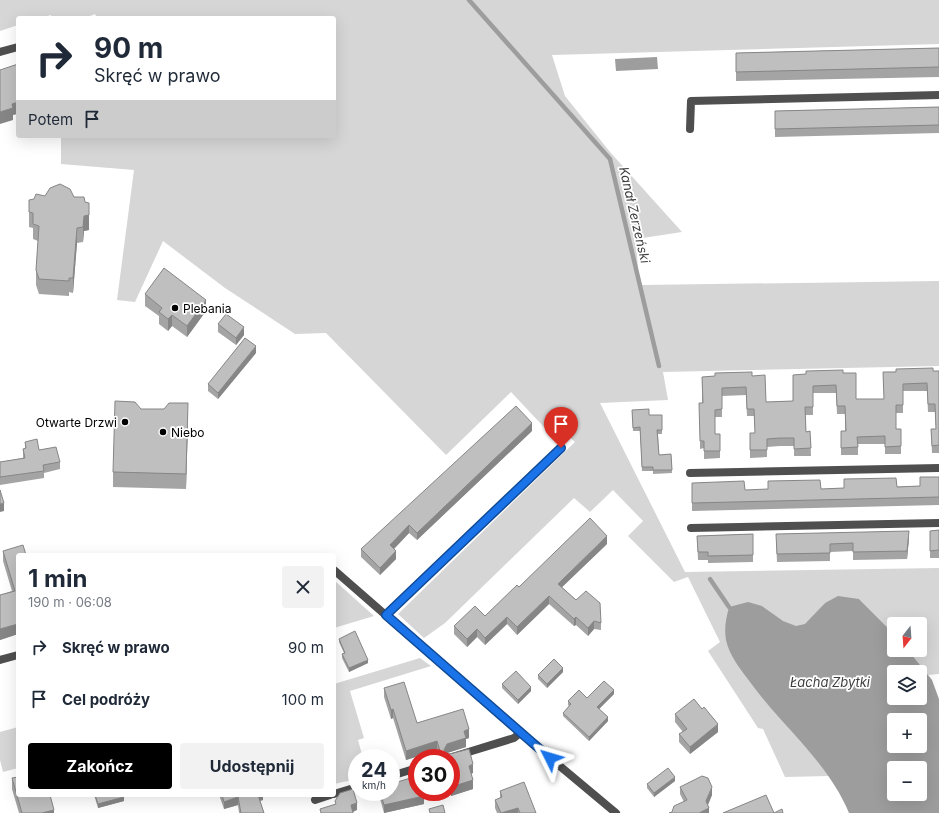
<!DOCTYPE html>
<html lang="pl">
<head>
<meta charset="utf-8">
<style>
  :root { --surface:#fff; --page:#f2f2f3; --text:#1f2937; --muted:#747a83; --accent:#000 }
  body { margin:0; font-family:Inter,sans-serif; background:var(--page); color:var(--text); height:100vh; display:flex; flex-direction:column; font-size:15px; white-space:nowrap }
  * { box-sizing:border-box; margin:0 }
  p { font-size:13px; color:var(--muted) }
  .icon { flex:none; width:22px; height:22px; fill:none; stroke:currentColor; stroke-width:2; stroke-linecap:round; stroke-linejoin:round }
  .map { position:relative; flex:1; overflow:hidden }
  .panel { position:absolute; left:16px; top:553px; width:320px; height:244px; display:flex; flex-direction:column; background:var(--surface); border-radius:4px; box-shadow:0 4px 16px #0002 }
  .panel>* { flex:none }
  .top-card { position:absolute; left:16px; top:16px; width:320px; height:122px; border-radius:4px; box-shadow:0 4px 16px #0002; background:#fff; color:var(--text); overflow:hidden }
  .needle { width:26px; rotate:197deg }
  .fabs { position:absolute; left:887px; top:617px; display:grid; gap:8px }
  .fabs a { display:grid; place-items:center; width:40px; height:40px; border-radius:4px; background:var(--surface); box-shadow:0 4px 16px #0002; font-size:20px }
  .speed { position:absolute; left:348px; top:749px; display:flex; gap:8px; font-size:20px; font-weight:700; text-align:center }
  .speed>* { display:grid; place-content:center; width:52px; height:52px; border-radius:50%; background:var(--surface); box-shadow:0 4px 16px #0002; line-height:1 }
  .speed small { font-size:10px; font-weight:400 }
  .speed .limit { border:6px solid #d22; background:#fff; color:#111 }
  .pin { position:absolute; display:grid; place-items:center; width:34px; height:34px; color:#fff; margin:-41px -17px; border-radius:50% 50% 50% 0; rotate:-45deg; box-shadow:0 0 4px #0007 }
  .pin .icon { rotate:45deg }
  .me { position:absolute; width:44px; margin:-22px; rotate:310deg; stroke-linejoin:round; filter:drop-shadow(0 0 3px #0008) }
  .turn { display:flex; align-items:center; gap:14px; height:84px; padding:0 12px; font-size:18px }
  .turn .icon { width:52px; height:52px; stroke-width:2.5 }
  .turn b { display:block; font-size:28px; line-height:34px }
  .then { display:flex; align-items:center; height:38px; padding:0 12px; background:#0003; gap:8px; font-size:15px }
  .round { display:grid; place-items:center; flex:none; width:42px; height:42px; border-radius:4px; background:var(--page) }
  .overview { display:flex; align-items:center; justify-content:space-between; height:68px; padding:0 12px }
  h1 { font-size:24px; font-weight:700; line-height:30px }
  .cta { display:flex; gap:8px; margin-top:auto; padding:8px 12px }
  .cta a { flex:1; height:46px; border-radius:4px; background:var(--accent); color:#fff; font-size:16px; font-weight:700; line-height:46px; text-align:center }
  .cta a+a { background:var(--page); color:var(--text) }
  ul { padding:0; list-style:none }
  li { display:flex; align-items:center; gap:12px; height:52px; padding:0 12px }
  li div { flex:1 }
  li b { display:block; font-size:15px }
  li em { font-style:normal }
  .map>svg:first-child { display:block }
  .green { fill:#d6d6d6 }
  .water { fill:#9d9d9d; fill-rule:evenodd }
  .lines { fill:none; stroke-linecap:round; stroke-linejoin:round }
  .stream { stroke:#9d9d9d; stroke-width:4.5 }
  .lane { stroke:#4f4f4f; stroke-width:8 }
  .street { stroke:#4f4f4f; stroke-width:8 }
  .wall { fill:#a4a4a4 }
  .shaded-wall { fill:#868686 }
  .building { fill:#bfbfbf; stroke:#868686 }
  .route-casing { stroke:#114b97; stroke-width:10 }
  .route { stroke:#1a73e8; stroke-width:7 }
  .poi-dot { fill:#000; stroke:#fff; stroke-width:1.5 }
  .labels { text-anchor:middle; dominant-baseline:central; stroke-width:3.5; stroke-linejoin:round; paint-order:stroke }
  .poi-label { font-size:12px; fill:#000; stroke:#fff; text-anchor:start }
  .water-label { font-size:13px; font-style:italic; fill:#3e3e3e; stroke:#fff }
</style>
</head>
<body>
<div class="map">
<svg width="939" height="813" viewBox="0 0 939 813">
  <rect width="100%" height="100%" fill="#fff"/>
  <g class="green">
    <path d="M 0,0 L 939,0 L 939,44 L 552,55 L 565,96 L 610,152 L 682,232 L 636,239 L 638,271 L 642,285 L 939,281 L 939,366 L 663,372 L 668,400 L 600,403 L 685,572 L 939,568 L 939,674 L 928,675 L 908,650 L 920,650 L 920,624 L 894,624 L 894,634 L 859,599 L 825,603 C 819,609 813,618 806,624 C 793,633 772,613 762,606 L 823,768 L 829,776 L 785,777 L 763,729 L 758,728 L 708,651 L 720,642 L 688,577 L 674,582 L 628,536 L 643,521 L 613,490 L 590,512 L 574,498 L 445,623 L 424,638 L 398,614 L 575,442 L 566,434 L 558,442 L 511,392 L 446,455 L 326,333 L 295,334 L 225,288 L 163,241 L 135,302 L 117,300 L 134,170 L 61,164 L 61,136 L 334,136 L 334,18 L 97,18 L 95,14 L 85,18 L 52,18 L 51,15 L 41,18 L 18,18 L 18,25 L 0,31 Z"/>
    <polygon points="334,580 335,581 374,616 334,628"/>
    <polygon points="420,658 431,666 350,691 364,738 358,740 363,758 357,758 357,779 334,784 334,684"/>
    <polygon points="18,727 18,768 3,772 0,760 0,732"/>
  </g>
  <g class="water">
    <polygon points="657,57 658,69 616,71 615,59"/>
    <path d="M 838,596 L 859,599 L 894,634 L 894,650 L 908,650 L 932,680 L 939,699 L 939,813 L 849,813 C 828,762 782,726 750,682 C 741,670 729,655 726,640 C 724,628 726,619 729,607 L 748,602 L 762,606 L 783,621 L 796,626 L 805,624 L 825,603 ZM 894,672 L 920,672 L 920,698 L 894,698 ZM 894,720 L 920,720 L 920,746 L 894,746 ZM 894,768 L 920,768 L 920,794 L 894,794 Z"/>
  </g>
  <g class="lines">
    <g class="stream">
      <polyline points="469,0 610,159 659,366"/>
      <polyline points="710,579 729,607"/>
    </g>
    <g class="lane">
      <polyline points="0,52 18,47"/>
      <polyline points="690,129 691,101 939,95"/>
      <polyline points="690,473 939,468"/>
      <polyline points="691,528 939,523"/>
      <polyline points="386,615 561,448"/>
    </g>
    <g class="street">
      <polyline points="334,570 531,742 616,813"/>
      <polyline points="0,660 18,655"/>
      <polyline points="449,758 514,738 520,733"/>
      <polyline points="391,776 417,768"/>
      <polyline points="334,794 357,787"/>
      <polyline points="315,800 330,795"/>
    </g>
  </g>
  <g class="wall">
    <polygon points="939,48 939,77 736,81 736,53"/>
    <polygon points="939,107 939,133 775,137 775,111"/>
    <polygon points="45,196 74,197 89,218 89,230 84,231 83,242 77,243 73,293 69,292 69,296 39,294 36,285 36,270 38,241 33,239 33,228 29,227 29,212"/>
    <polygon points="145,294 206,311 187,337 172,326 168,331 159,324 159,316 145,306"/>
    <polygon points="218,324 244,335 236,345 218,332"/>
    <polygon points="256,353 218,399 208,391 208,384"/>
    <polygon points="939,371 939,453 932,453 931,429 936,429 935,412 928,412 927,391 903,391 903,413 896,413 896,429 901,429 901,454 885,454 885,444 858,444 858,455 841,455 841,431 845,431 845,414 837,414 836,393 813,393 813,415 805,415 806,432 810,431 811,456 794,456 794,446 780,446 767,447 767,457 750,458 750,433 755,433 754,416 747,416 746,395 722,396 722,417 715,417 715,434 720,434 720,458 704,459 704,448 700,449 700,430 702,403 702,377 752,376 766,402 793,401 793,375 843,373 856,399 884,399 883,372"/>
    <polygon points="141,409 188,418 186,489 113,487 113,472"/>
    <polygon points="632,410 649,415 662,430 662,434 658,434 659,455 671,454 672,473 653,474 653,471 642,471 640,431 633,431"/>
    <polygon points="532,431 417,540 409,533 394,549 396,559 380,575 361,557 361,549"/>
    <polygon points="25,442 60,462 60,469 44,473 44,478 0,485 0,462 23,458 23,449 25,448"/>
    <polygon points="939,477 939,505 692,511 692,483 745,490 821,489 920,486"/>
    <polygon points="939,530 939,558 930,558 930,531"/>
    <polygon points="753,534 753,562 708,563 708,560 698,560 697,536"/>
    <polygon points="909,538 907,559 853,560 853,551 830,552 830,561 777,562 776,541"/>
    <polygon points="607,544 562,587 601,623 601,630 594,629 588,636 576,625 574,626 549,604 517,635 507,624 485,645 477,637 467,647 454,634 454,626 485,616 519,587"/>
    <polygon points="3,551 18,555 18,634 0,640 0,595 12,591 3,561"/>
    <polygon points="339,639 368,663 349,672 342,658 342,654 344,653 339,642"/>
    <polygon points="563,672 547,688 538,679 538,675"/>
    <polygon points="502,684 531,691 518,704 502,688"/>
    <polygon points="384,688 417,723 469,738 466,739 466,747 447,753 447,754 473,773 471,774 473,789 451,796 450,792 451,792 451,758 440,758 437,750 406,760 393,718 391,719 384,697"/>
    <polygon points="614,694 599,709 608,721 589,741 563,716 563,713 569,706 568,705 568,701"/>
    <polygon points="675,714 718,732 690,754 679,742 679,734 683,732 675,722"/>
    <polygon points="12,778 54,813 19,813 12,789"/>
    <polygon points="675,781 654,797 647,788 647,784"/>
    <polygon points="680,787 712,795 708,805 709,813 672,812 684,802 680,794"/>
    <polygon points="500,791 536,813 497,813 495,808 495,800 500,798"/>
    <polygon points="379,792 391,792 424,804 384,813 379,795"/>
    <polygon points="94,795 123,795 124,801 98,808"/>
    <polygon points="219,795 263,795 263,800 260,801 264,813 239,813 238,805 224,809"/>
  </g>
  <g class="shaded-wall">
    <polygon points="18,102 18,114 13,115 13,120 0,124 0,112 12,104"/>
    <polygon points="89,203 89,230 84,231 83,242 83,227 84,216"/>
    <polygon points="77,228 77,243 73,293 73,278"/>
    <polygon points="206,300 206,311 187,337 187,326"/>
    <polygon points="172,315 172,326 168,331 168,319"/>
    <polygon points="244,327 244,335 236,345 236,338"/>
    <polygon points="256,346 256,353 218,399 218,393"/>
    <polygon points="188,403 188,418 186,489 186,474"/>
    <polygon points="532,423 532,431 417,540 417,533"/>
    <polygon points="4,503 4,511 0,512 0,504"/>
    <polygon points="409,525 409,533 390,553 390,545"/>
    <polygon points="909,531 909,538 907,559 907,551"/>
    <polygon points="607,536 607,544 558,591 558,584"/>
    <polygon points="396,551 396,559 380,575 380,568"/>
    <polygon points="549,596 549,604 517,635 517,627"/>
    <polygon points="507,617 507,624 485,645 485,638"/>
    <polygon points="576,617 576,625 574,626 574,619"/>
    <polygon points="594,621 594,629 588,636 588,628"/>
    <polygon points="18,624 18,634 0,640 0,629"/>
    <polygon points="477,629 477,637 467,647 467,639"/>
    <polygon points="368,660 368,663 349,672 349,668"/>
    <polygon points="563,668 563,672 547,688 547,684"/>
    <polygon points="531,687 531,691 518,704 518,700"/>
    <polygon points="614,690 614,694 597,711 597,707"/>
    <polygon points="393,709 393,718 391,719 391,710"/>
    <polygon points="608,717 608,721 589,741 589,737"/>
    <polygon points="718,724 718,732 690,754 690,747"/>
    <polygon points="469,729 469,738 466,739 466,747 447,753 444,758 444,750 447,744 464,731"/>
    <polygon points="437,741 437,750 406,760 406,751"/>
    <polygon points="473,764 473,773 469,774 469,766"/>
    <polygon points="675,777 675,781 654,797 654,793"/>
    <polygon points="473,780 473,789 451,796 451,787"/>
    <polygon points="712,787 712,795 706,809 706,801"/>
    <polygon points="258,795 263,795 263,800 258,801"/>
    <polygon points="424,796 424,804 384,813 384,805"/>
    <polygon points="124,797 124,801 98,808 98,804"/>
    <polygon points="238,797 238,805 224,809 224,802"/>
    <polygon points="357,803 357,810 351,813 351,805"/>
    <polygon points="518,808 518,813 502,813"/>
    <polygon points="709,808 709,813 699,813"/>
    <polygon points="54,810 54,813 42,813"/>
  </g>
  <g class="building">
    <polygon points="939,48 939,67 736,72 736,53"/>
    <polygon points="18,64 18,102 12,104 13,108 0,112 0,70"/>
    <polygon points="939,107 939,125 775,129 775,111"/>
    <polygon points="60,184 70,189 74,197 84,197 85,202 89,203 89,215 84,216 83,227 77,228 73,278 69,278 69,281 39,279 36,270 39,226 33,224 33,213 29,212 29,200 34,199 36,194 45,196 50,188"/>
    <polygon points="164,268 206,300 187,326 172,315 168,319 159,312 162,308 145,294"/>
    <polygon points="226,314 244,327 236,338 218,324"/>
    <polygon points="245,338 256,346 218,393 208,384"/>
    <polygon points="933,368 933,371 939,371 939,445 932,446 931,429 936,429 935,404 928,404 927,383 903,384 903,405 896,405 896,429 901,429 901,446 885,447 885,436 857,437 858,447 841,448 841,431 846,431 845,406 837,406 836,385 813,386 813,407 805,407 806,432 810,431 811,448 794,449 794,438 780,438 767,439 767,450 750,450 750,433 755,433 754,409 747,409 746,387 722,388 722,409 715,410 715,434 720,434 720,451 704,451 704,441 700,441 699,403 703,403 702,377 715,376 715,373 752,372 752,376 765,375 766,402 793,401 793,375 806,374 806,371 843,370 843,373 856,373 856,399 884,399 883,372 896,372 896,369"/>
    <polygon points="115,401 135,402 141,409 164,409 169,403 188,403 186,474 113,472"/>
    <polygon points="516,406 532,423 417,533 409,525 390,545 396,551 380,568 361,549"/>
    <polygon points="649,409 649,415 662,415 662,430 657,430 659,455 671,454 672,470 653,470 653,467 642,467 640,427 633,428 632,410"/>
    <polygon points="37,439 39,450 56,447 60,462 43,465 44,471 0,477 0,462 25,458 23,449 26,448 25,442"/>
    <polygon points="920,477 939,477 939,497 692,503 692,483 744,481 745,490 768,489 768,481 820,480 821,489 844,488 844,479 896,478 897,487 920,486"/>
    <polygon points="0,490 4,503 0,504"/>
    <polygon points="590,518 607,536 558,584 576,600 586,591 600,603 601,623 594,621 588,628 576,617 574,619 549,596 517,627 507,617 485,638 477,629 467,639 454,626 475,606 485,616 517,585 519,587"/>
    <polygon points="939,530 939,550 930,551 930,531"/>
    <polygon points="909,531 907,551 853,552 853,543 830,544 830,553 777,554 776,534"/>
    <polygon points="753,534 753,555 708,556 708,552 698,552 697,536"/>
    <polygon points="23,545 26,555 18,555 18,624 0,629 0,595 15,591 3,551"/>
    <polygon points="355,631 368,660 349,668 342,654 345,653 339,639"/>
    <polygon points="554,659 563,668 547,684 538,675"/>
    <polygon points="516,671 531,687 518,700 502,684"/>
    <polygon points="604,681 614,690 597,707 608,717 589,737 563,713 571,704 568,701 579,690 587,698"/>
    <polygon points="404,682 417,723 463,709 469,729 464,731 466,738 447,744 444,750 446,753 450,754 469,749 473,764 469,766 473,780 451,787 451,758 442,758 437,741 406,751 393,709 391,710 384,688"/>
    <polygon points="694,699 702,709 704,707 718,724 690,747 679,734 687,729 675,714"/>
    <polygon points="668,768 675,777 654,793 647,784"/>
    <polygon points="417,776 417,792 423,792 424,796 384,805 380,792 391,792 391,784"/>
    <polygon points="702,776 708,778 712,787 706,801 709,808 699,813 669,813 672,812 674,806 687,800 680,787"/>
    <polygon points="18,777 18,795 50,795 54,810 42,813 22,813 12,778"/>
    <polygon points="524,782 536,813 520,813 518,808 501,813 495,800 502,797 500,791"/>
    <polygon points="353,789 357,803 351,805 353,813 321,813 320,809 336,804 335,801 340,793"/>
    <polygon points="95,795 123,795 124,797 98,804"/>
    <polygon points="222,795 258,795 264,813 241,813 238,797 224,802"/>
    <polygon points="766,795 774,813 782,809 783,813 723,813"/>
    <polygon points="443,805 445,813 430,813 429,809"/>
  </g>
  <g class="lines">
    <defs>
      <polyline id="route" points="550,758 386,615 561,448"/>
    </defs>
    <use href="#route" class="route-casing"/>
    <use href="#route" class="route"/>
  </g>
  <g class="poi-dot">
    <circle cx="175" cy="308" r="4"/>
    <circle cx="125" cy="422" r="4"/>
    <circle cx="163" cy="432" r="4"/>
  </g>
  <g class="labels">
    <g class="poi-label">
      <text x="183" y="308">Plebania</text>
      <text x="117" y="422" text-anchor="end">Otwarte Drzwi</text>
      <text x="171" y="432">Niebo</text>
    </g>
    <g class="water-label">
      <text transform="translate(635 215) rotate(77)">Kanał Zerzeński</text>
      <text x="830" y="682">Łacha Zbytki</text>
    </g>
  </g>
</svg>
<div class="fabs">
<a><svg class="needle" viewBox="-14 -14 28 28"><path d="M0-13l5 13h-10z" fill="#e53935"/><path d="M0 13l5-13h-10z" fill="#747a83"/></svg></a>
<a><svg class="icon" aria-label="layers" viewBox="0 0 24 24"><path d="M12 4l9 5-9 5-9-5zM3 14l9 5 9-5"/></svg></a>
<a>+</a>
<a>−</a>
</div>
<div class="speed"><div>24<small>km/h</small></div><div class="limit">30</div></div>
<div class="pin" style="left:561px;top:448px;background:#d93025"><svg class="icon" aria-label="arrive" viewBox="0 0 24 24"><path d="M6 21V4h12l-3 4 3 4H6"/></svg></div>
<svg class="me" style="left:550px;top:758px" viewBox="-20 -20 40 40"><path d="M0-17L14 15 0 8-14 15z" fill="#1a73e8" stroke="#fff" stroke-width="4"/></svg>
<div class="top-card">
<div class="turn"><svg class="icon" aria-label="right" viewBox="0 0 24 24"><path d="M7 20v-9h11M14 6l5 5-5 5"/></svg><div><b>90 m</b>Skręć w prawo</div></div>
<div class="then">Potem<svg class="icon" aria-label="arrive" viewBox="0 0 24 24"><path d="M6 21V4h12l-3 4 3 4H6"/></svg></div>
</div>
<section class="panel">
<div class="overview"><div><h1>1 min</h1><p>190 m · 06:08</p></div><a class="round"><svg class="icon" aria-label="close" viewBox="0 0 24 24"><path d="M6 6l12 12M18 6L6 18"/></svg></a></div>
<ul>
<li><svg class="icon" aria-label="right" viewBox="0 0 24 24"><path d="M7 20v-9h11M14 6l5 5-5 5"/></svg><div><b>Skręć w prawo</b></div><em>90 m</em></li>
<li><svg class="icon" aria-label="arrive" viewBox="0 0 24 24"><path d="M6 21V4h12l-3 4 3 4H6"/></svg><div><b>Cel podróży</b></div><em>100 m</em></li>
</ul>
<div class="cta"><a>Zakończ</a><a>Udostępnij</a></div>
</section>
</div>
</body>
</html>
